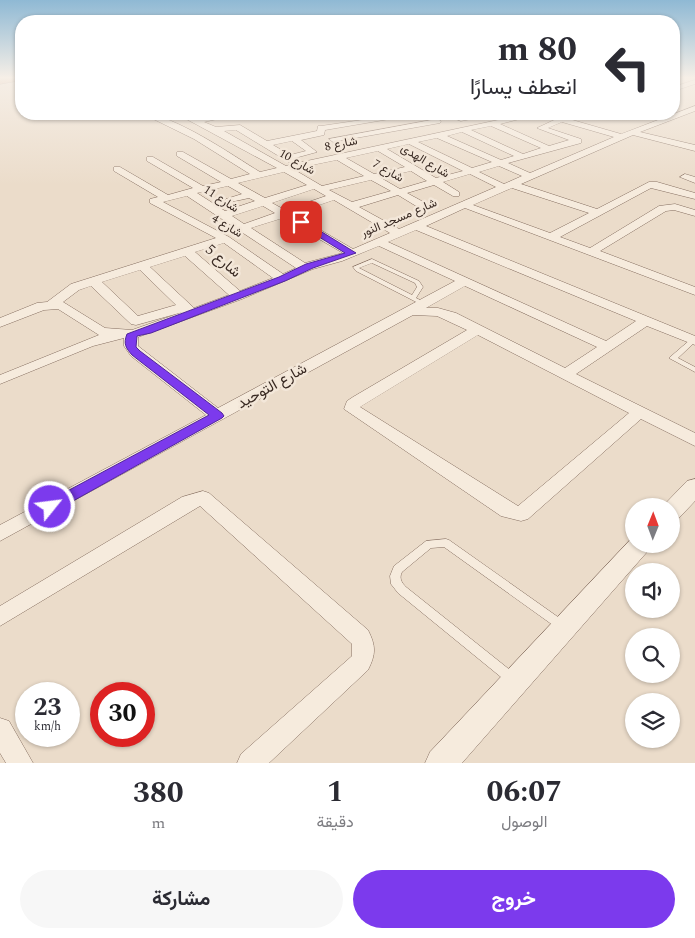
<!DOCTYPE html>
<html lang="ar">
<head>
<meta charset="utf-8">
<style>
  :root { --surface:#fff; --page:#f7f7f7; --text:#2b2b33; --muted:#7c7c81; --accent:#7c3aed }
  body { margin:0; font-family:Spectral,Vazirmatn,serif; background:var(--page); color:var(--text); direction:rtl; height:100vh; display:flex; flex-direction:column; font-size:19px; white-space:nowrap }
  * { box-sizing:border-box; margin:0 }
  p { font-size:16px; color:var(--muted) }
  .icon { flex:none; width:28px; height:28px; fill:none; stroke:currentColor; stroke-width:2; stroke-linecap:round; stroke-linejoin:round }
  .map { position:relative; height:763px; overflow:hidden; direction:ltr }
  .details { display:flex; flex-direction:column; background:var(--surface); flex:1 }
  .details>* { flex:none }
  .top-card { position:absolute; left:15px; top:15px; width:665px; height:105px; border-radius:20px; box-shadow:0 1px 4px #0004; direction:rtl; background:#fff; color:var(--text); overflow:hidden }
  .needle { width:32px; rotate:1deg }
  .tools { position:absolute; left:625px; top:498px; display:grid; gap:10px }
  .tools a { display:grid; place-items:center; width:55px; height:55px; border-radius:50%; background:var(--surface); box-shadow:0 1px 4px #0004; font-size:25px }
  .speed { position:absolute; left:15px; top:682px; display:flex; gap:10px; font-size:25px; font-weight:700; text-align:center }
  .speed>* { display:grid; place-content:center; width:65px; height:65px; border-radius:50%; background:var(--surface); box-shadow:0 1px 4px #0004; line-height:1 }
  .speed small { font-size:12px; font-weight:400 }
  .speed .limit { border:8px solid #d22; background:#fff; color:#111 }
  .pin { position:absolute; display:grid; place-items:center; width:42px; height:42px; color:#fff; margin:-21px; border-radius:10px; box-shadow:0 2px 8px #0006 }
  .me { position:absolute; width:55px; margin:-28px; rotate:61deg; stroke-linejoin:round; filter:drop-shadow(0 0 4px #0008) }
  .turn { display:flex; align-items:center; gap:18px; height:105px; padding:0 20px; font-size:22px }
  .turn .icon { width:65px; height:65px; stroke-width:2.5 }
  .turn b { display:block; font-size:35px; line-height:42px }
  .eta { display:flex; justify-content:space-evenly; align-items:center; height:85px; text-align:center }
  .eta b { font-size:30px; font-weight:700; line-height:35px }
  .button { display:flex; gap:10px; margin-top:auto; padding:10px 20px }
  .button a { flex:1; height:58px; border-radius:30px; background:var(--accent); color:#fff; font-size:20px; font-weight:700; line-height:58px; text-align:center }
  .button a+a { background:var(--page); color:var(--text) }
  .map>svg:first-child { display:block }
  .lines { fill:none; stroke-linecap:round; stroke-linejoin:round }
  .service-casing { stroke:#856e60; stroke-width:1 }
  .minor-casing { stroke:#856e60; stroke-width:1 }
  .tertiary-casing { stroke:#856e60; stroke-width:1 }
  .motorway-casing { stroke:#543e34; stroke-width:1 }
  .service { fill:#f6ebdd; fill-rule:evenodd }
  .minor { fill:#f6ebdd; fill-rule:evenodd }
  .tertiary { fill:#f6ebdd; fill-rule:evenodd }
  .motorway { fill:#d09165; fill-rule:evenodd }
  .route { fill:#7c3aed; stroke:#51269a }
  .labels { text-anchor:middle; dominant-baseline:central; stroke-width:5; stroke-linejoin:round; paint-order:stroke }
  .far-street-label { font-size:12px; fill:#382922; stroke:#f3e7d9 }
  .street-label { font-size:15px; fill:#382922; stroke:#f3e7d9 }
</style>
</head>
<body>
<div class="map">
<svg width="695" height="763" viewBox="0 0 695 763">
  <rect width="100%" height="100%" fill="#ebdcca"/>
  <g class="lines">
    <defs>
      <g id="service">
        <path d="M 372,259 L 419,281 L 423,287 L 416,298 L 426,303 L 427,304 L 426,305 L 422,305 L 356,271 L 353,267 ZM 372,263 L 415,283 L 417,287 L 412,295 L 359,268 Z"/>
        <polygon points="693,338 695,338 695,342 678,358 695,367 695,372 669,358 691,339"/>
        <path d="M 446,539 L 449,540 L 565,622 L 566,625 L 565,628 L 561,630 L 557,628 L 444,547 L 431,548 L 402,572 C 399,578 401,582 406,587 L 515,674 L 517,678 L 515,682 L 511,683 L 507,682 L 398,593 L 391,584 L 390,576 L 394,566 L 426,541 Z"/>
      </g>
      <g id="minor">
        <polygon points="695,80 695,84 674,91 674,87"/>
        <path d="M 695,106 L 695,111 L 640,132 L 695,145 L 695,151 L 633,135 L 521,184 L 597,209 L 649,182 L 657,182 L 695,193 L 695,199 L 651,188 L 560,237 L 590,248 L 659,206 L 675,204 L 695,210 L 695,216 L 674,210 L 666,211 L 600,251 L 695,287 L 695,295 L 465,208 L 426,226 L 695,336 L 695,345 L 647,326 L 576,374 L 695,433 L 695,446 L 641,419 L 528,519 L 521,521 L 501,516 L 344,409 L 347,401 L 353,397 L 467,330 L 437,316 L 413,315 L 0,541 L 0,525 L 206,415 L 131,356 L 124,346 L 124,338 L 93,346 L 0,384 L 0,375 L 99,335 L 58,309 L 44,310 L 0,327 L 0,318 L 37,303 L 47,302 L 71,284 L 216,238 L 150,203 L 150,199 L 158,197 L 114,171 L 114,167 L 120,167 L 168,195 L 193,188 L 147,161 L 147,157 L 153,157 L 203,186 L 221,182 L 177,156 L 177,152 L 183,152 L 231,179 L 250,174 L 194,139 L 143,114 C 174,114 232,155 260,172 L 277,168 L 177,114 L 187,114 L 197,119 L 239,114 L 204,122 L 216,127 L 240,125 L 267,141 L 317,131 L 318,126 L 321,126 L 403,114 L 407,116 L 325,130 L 324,135 L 301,140 L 317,152 L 295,158 L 302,162 L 526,114 L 539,114 L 500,124 L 549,146 L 569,140 L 537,128 L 567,114 L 577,114 L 569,119 L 621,134 ZM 562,122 L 614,137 L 530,173 L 508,163 L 581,143 L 581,139 L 548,128 ZM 491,126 L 541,148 L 523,154 L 471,130 ZM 236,130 L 292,164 L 286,166 L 224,131 ZM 462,132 L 514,156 L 501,160 L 447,136 ZM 437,138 L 492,162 L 472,168 L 418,142 ZM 292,141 L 306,151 L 290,155 L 273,145 ZM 409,144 L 463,171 L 436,178 L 387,149 ZM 378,151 L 405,167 L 374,174 L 346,158 ZM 337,160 L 364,176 L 322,186 L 293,169 ZM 499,166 L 522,176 L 504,184 L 479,172 ZM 411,171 L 427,181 L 400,189 L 381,178 ZM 284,172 L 307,185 L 265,198 L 238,183 ZM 470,174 L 496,187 L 399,229 L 359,207 L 398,195 L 421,209 L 429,209 L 429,205 L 407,193 L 434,185 L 453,196 L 459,196 L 459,192 L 443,182 ZM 371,180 L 391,191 L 352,202 L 329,190 ZM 228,186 L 242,194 L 226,199 L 226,203 L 249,198 L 255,201 L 225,211 L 197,193 ZM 512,188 L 589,213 L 550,233 L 473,205 ZM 314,189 L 326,196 L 285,210 L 272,203 ZM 187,196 L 296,268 L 283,274 L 229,237 L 163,202 ZM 334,200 L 390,233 L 353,249 L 293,214 ZM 263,206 L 275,213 L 244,224 L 232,216 ZM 283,218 L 343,253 L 305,263 L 251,228 ZM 416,230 L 636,321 L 606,341 L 388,242 ZM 224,243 L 273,278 L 240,291 L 195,252 ZM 379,246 L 455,281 L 218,408 L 138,346 L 138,337 L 242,299 L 313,269 L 342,261 ZM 185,256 L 229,295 L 194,308 L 150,267 ZM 140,270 L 176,305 L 138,316 L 102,282 ZM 91,286 L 131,324 L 136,325 L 183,312 L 132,330 L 105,328 L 63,302 L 79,290 ZM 465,286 L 597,347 L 565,368 L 456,313 L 438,308 L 426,308 ZM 478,335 L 629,413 L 518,506 L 360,407 Z"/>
        <polygon points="444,114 462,117 482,114 486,116 461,121"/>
        <polygon points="437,119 441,121 440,123 333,142 329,139"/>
        <polygon points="685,174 695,177 695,183 680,177"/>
        <path d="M 203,491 L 209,493 L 368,630 C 376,646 376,654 368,670 L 269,763 L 237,763 L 241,754 L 352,656 L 352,644 L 200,506 L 0,626 L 0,606 L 182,497 Z"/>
        <polygon points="0,718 9,721 33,763 6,763 0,753"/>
      </g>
      <g id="tertiary">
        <polygon points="695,479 695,501 679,518 671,521 671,506 663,506 687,481"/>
        <polygon points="633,537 634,544 654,544 462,763 425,763 430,752"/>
      </g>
      <polygon id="motorway" points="0,78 19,78 17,81 0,84"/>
    </defs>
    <use href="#service" class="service-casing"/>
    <use href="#minor" class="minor-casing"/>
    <use href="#tertiary" class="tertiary-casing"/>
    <use href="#motorway" class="motorway-casing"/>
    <use href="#service" class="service"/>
    <use href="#minor" class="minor"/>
    <use href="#tertiary" class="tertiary"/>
    <use href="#motorway" class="motorway"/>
  </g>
  <linearGradient id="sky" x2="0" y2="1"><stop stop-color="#8fb9d4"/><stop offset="0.42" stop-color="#f6efe7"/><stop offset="1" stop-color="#f6efe7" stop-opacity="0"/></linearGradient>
  <rect width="695" height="185" fill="url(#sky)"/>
  <path class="route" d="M 298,221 L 304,221 L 356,253 L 313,268 L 285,281 L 151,333 L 137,336 L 136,347 L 140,351 L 222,413 L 224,416 L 222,418 L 55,511 L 45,511 L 43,507 L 45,503 L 209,415 L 132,355 C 126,348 123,344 127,334 L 279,277 L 306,264 L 345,253 L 298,224 Z"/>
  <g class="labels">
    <g class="far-street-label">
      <text transform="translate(341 144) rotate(-12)">شارع 8</text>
      <text transform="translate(425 161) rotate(31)">شارع الهدى</text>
      <text transform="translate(297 162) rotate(30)">شارع 10</text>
      <text transform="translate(388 171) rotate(30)">شارع 7</text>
      <text transform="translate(221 199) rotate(33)">شارع 11</text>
      <text transform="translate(399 218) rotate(-23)">شارع مسجد النور</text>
      <text transform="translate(227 226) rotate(31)">شارع 4</text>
    </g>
    <g class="street-label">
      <text transform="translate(223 261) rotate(41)">شارع 5</text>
      <text transform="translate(272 386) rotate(-29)">شارع التوحيد</text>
    </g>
  </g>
</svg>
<div class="tools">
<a><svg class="needle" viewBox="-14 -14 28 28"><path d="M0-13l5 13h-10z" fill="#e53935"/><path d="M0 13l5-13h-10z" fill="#7c7c81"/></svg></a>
<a><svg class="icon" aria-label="sound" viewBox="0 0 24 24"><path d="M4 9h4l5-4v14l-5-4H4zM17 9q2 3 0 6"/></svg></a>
<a><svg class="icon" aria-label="search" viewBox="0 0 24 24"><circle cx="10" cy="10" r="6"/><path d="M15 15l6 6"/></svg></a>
<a><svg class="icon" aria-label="layers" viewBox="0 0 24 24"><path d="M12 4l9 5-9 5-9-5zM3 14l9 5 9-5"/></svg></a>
</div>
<div class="speed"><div>23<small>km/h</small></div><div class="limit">30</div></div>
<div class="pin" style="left:301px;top:222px;background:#d93025"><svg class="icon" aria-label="arrive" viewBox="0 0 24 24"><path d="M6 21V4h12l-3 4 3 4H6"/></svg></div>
<svg class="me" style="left:50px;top:507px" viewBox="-20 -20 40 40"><circle r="17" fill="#7c3aed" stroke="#fff" stroke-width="3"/><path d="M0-11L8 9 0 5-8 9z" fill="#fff"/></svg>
<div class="top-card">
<div class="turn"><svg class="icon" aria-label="left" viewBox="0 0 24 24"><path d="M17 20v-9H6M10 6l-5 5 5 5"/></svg><div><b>80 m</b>انعطف يسارًا</div></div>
</div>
</div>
<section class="details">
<div class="eta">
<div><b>06:07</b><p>الوصول</p></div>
<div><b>1</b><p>دقيقة</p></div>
<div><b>380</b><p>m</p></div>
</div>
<div class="button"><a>خروج</a><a>مشاركة</a></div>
</section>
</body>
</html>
